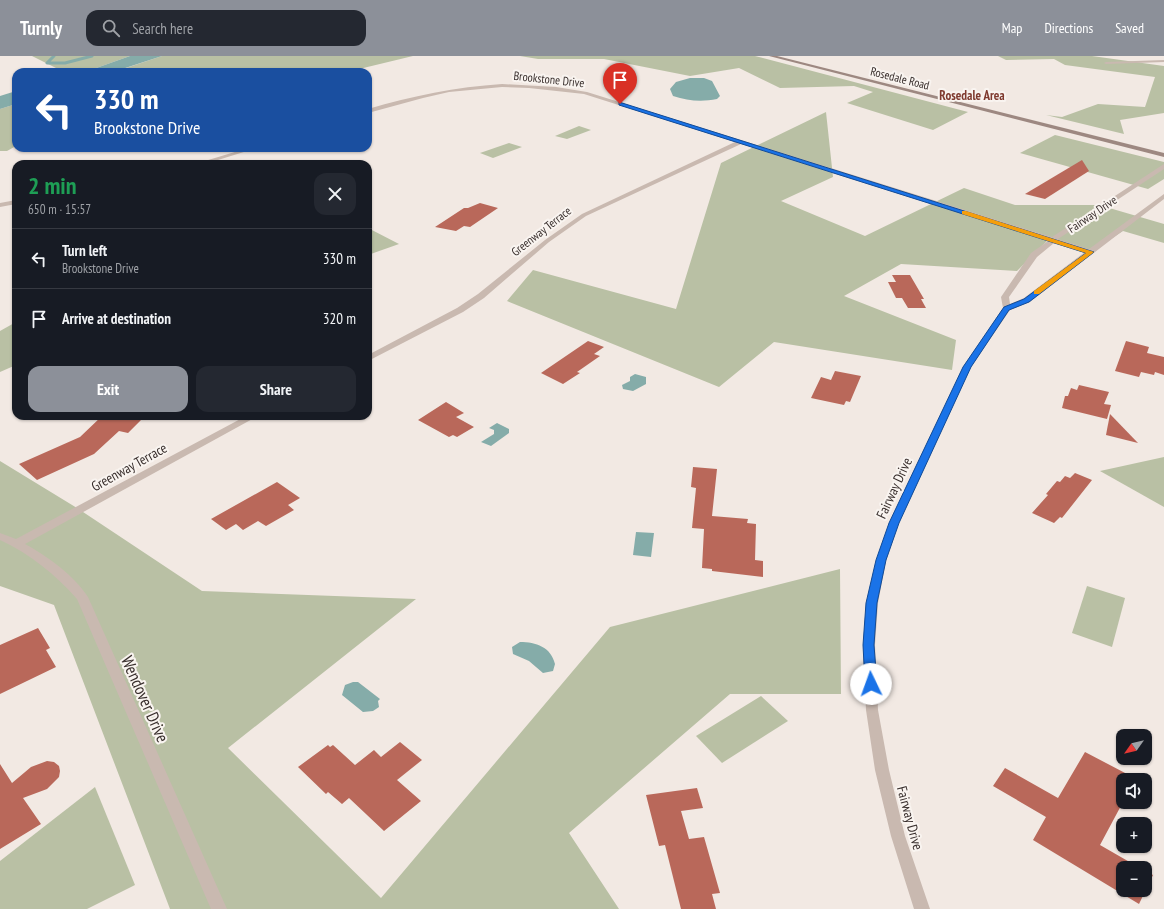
<!DOCTYPE html>
<html lang="en">
<head>
<meta charset="utf-8">
<style>
  :root { --surface:#171b24; --page:#242831; --text:#f1f3f6; --muted:#9ea1a6; --line:#363941; --accent:#8c9099 }
  body { margin:0; font-family:"PT Sans Narrow",sans-serif; background:var(--page); color:var(--text); height:100vh; display:flex; flex-direction:column; font-size:15px; white-space:nowrap }
  * { box-sizing:border-box; margin:0 }
  p { font-size:13px; color:var(--muted) }
  .icon { flex:none; width:22px; height:22px; fill:none; stroke:currentColor; stroke-width:2; stroke-linecap:round; stroke-linejoin:round }
  .map { position:relative; flex:1; overflow:hidden }
  .sheet { position:absolute; left:12px; top:104px; width:360px; height:260px; display:flex; flex-direction:column; background:var(--surface); border-radius:12px; box-shadow:0 1px 3px #0004 }
  .sheet>* { flex:none }
  .banner { position:absolute; left:12px; top:12px; width:360px; height:84px; border-radius:12px; box-shadow:0 1px 3px #0004; background:#1a4fa0; color:#fff; overflow:hidden }
  .needle { width:26px; rotate:236deg }
  .fabs { position:absolute; left:1116px; top:673px; display:grid; gap:8px }
  .fabs a { display:grid; place-items:center; width:36px; height:36px; border-radius:8px; background:var(--surface); box-shadow:0 1px 3px #0004; font-size:20px }
  .pin { position:absolute; display:grid; place-items:center; width:34px; height:34px; color:#fff; margin:-41px -17px; border-radius:50% 50% 50% 0; rotate:-45deg; box-shadow:0 0 4px #0007 }
  .pin .icon { rotate:45deg }
  .me { position:absolute; width:44px; margin:-22px; rotate:357deg; stroke-linejoin:round; filter:drop-shadow(0 0 3px #0008) }
  .turn { display:flex; align-items:center; gap:14px; height:84px; padding:0 16px; font-size:18px }
  .turn .icon { width:52px; height:52px; stroke-width:2.5 }
  .turn b { display:block; font-size:28px; line-height:34px }
  .round { display:grid; place-items:center; flex:none; width:42px; height:42px; border-radius:12px; background:var(--page) }
  .summary { display:flex; align-items:center; justify-content:space-between; height:68px; padding:0 16px }
  h1 { font-size:24px; font-weight:700; line-height:30px; color:#1e9e55 }
  .primary-button { display:flex; gap:8px; margin-top:auto; padding:8px 16px }
  .primary-button a { flex:1; height:46px; border-radius:12px; background:var(--accent); color:#fff; font-size:16px; font-weight:700; line-height:46px; text-align:center }
  .primary-button a+a { background:var(--page); color:var(--text) }
  ul { padding:0; list-style:none }
  li { display:flex; align-items:center; gap:12px; height:60px; padding:0 16px; border-top:1px solid var(--line) }
  li div { flex:1 }
  li b { display:block; font-size:15px }
  li em { font-style:normal }
  header { display:flex; align-items:center; gap:24px; box-sizing:border-box; height:56px; padding:0 20px; background:var(--accent); color:#fff }
  header strong { font-size:19px }
  nav { display:flex; gap:22px; margin-inline-start:auto; font-size:14px }
  .search { width:280px; height:36px; background:var(--page); display:flex; align-items:center; gap:10px; box-sizing:border-box; padding:0 14px; border-radius:12px; color:var(--muted); font-size:15px }
  .map>svg:first-child { display:block }
  .green { fill:#b9c0a4 }
  .water { fill:#85aca9 }
  .lines { fill:none; stroke-linecap:round; stroke-linejoin:round }
  .stream { stroke:#85aca9; stroke-width:3 }
  .building { fill:#b9685a }
  .street { fill:#c9b9b0; fill-rule:evenodd }
  .secondary { fill:#9d8881; fill-rule:evenodd }
  .route { fill:#1a73e8; stroke:#114b97 }
  .slow { fill:#f59e0b }
  .labels { text-anchor:middle; dominant-baseline:central; stroke-width:4; stroke-linejoin:round; paint-order:stroke }
  .far-street-label { font-size:12px; fill:#392f2d; stroke:#f9f4f0 }
  .far-neighbourhood-label { font-size:13px; font-weight:bold; fill:#7f3a2f; stroke:#f9f4f0 }
  .street-label { font-size:14px; fill:#392f2d; stroke:#f9f4f0 }
  .near-street-label { font-size:17px; fill:#392f2d; stroke:#f9f4f0 }
</style>
</head>
<body>
<header>
<strong>Turnly</strong>
<div class="search"><svg class="icon" aria-label="search" viewBox="0 0 24 24"><circle cx="10" cy="10" r="6"/><path d="M15 15l6 6"/></svg>Search here</div>
<nav><a>Map</a><a>Directions</a><a>Saved</a></nav>
</header>
<div class="map">
<svg width="1164" height="853" viewBox="0 0 1164 853">
  <rect width="100%" height="100%" fill="#f2e9e3"/>
  <g class="green">
    <polygon points="32,0 130,0 85,16 57,16 62,15"/>
    <polygon points="162,0 413,0 355,14 114,16"/>
    <polygon points="520,0 755,0 968,56 933,74 847,47 873,36 854,30 780,32 739,12 690,20 604,3 538,3"/>
    <polygon points="998,0 1092,0 1164,10 1164,57 1120,64 1124,78 1046,59 1062,61 1098,48 1145,51 1155,21 1065,9 1054,3 1006,4"/>
    <polygon points="16,48 16,90 7,95 0,95 0,53"/>
    <polygon points="826,56 833,121 781,145 865,180 964,132 1015,149 1099,149 1164,168 1164,187 1123,175 1088,198 1047,185 1017,215 901,208 844,240 956,284 952,314 774,286 719,331 507,245 533,214 676,253 721,107"/>
    <polygon points="579,70 591,74 567,83 555,80"/>
    <polygon points="1055,79 1164,106 1164,123 1148,133 1020,97"/>
    <polygon points="509,87 522,91 493,102 480,97"/>
    <polygon points="368,172 399,188 368,199"/>
    <polygon points="16,266 16,309 0,316 0,275"/>
    <polygon points="1164,401 1164,451 1100,415"/>
    <polygon points="0,405 77,452 202,535 416,543 228,692 381,842 610,571 840,513 841,638 730,638 569,777 619,853 170,853 54,549 0,530"/>
    <polygon points="1087,530 1125,542 1112,591 1072,577"/>
    <polygon points="761,640 788,665 722,707 696,680"/>
    <polygon points="95,731 135,829 87,853 0,853 0,805"/>
  </g>
  <g class="water">
    <polygon points="130,0 162,0 113,16 85,16"/>
    <path d="M 690,22 L 704,22 L 712,25 L 720,40 L 717,43 C 702,46 688,45 673,40 L 670,33 L 676,26 Z"/>
    <polygon points="16,35 16,48 0,53 0,40"/>
    <polygon points="635,318 646,321 646,328 633,335 623,333 622,329 630,325 630,321"/>
    <polygon points="497,367 509,373 509,377 491,390 481,386 494,378 494,374 489,372"/>
    <polygon points="636,476 654,477 651,501 633,499"/>
    <path d="M 520,586 C 536,586 551,591 555,608 L 553,615 L 543,617 L 529,605 L 513,598 L 512,591 Z"/>
    <polygon points="353,626 358,626 380,643 378,645 379,651 373,655 363,656 342,639 345,629"/>
  </g>
  <g class="lines">
    <polyline class="stream" points="54,0 47,7 65,7 92,0"/>
  </g>
  <g class="building">
    <polygon points="1082,104 1089,115 1045,143 1025,138"/>
    <polygon points="480,147 498,152 470,171 464,170 456,175 435,171 464,152 468,152"/>
    <polygon points="892,219 910,219 924,243 921,243 926,252 908,252 902,242 896,242 888,226 896,226"/>
    <polygon points="588,285 604,291 594,298 600,300 577,316 580,317 563,328 541,317"/>
    <polygon points="1126,285 1149,291 1147,297 1164,301 1164,319 1155,316 1154,319 1141,316 1139,321 1115,315"/>
    <polygon points="835,315 861,320 850,346 846,345 844,349 811,342 821,321 831,324"/>
    <polygon points="1079,329 1109,336 1104,348 1111,349 1107,363 1062,352 1065,340 1068,340 1071,332 1077,334"/>
    <polygon points="446,346 464,357 456,361 474,371 457,381 453,379 449,381 418,364"/>
    <polygon points="1110,358 1138,387 1106,379"/>
    <polygon points="102,360 141,364 128,377 119,375 94,398 37,424 19,408 80,381"/>
    <polygon points="693,411 717,413 712,460 748,463 747,467 756,468 755,504 763,505 763,521 712,515 712,513 702,512 704,473 692,472 696,432 691,431"/>
    <polygon points="1075,417 1092,424 1062,462 1060,461 1054,467 1032,457 1048,439 1046,438 1057,425 1060,426 1065,420 1070,422"/>
    <polygon points="277,426 300,442 288,449 294,454 266,470 258,465 243,474 236,468 226,474 211,463"/>
    <polygon points="38,572 50,592 46,594 56,611 0,638 0,589"/>
    <polygon points="400,686 422,704 397,724 421,745 384,775 349,742 342,748 328,736 326,738 298,711 328,689 330,691 333,689 355,709 374,694 381,701"/>
    <polygon points="1085,696 1127,718 1118,736 1123,739 1123,746 1100,789 1140,812 1123,812 1123,834 1145,834 1145,815 1153,819 1139,848 1033,784 1046,761 993,730 1005,712 1058,742"/>
    <polygon points="47,705 54,706 59,710 60,715 59,721 47,733 23,742 41,768 0,793 0,708 12,727 31,711"/>
    <polygon points="697,732 703,752 681,755 689,783 704,781 720,837 712,838 716,853 681,853 665,789 659,790 646,739"/>
  </g>
  <g class="lines">
    <g class="street">
      <polygon points="1164,4 1164,6 1106,8 1104,7 1106,6"/>
      <path d="M 502,28 L 556,31 L 587,36 L 1052,181 L 1164,108 L 1164,113 L 1058,183 L 1089,193 L 1164,138 L 1164,143 L 1030,246 L 1010,254 L 971,311 L 899,467 L 886,505 L 878,547 L 875,589 L 878,654 L 889,714 L 905,780 L 930,853 L 914,853 L 891,780 L 875,714 L 866,654 L 863,589 L 866,547 L 876,505 L 889,467 L 963,311 L 1003,252 L 1001,241 L 1031,197 L 1048,185 L 741,88 L 586,160 L 549,186 L 484,242 L 463,256 L 368,305 L 368,299 L 457,252 L 478,238 L 545,184 L 582,158 L 735,86 L 584,38 L 529,32 L 502,31 L 449,36 L 423,42 L 368,57 L 368,53 C 412,40 456,31 502,28 ZM 1054,187 L 1085,196 L 1024,242 L 1010,248 L 1009,241 L 1037,201 Z"/>
      <polygon points="248,92 257,92 205,108 195,108"/>
      <polygon points="16,144 16,148 0,151 0,147"/>
      <path d="M 246,360 L 258,360 L 25,488 C 47,500 74,519 88,541 L 227,853 L 211,853 L 77,543 C 55,518 30,498 0,484 L 0,477 L 16,483 Z"/>
    </g>
    <polygon class="secondary" points="769,0 777,0 1164,97 1164,101"/>
  </g>
  <polygon class="route" points="619,46 1094,196 1029,246 1009,254 971,311 899,467 886,504 877,547 874,589 877,628 875,631 867,631 865,628 863,589 866,547 876,504 889,467 963,311 1004,251 1024,243 1086,197 619,49"/>
  <polygon class="slow" points="962,155 966,155 1094,196 1039,238 1034,238 1034,235 1086,197 962,158"/>
  <g class="labels">
    <g class="far-street-label">
      <text transform="translate(900 22) rotate(14)">Rosedale Road</text>
      <text transform="translate(549 23) rotate(6)">Brookstone Drive</text>
      <text transform="translate(1092 158) rotate(-34)">Fairway Drive</text>
      <text transform="translate(541 175) rotate(-38)">Greenway Terrace</text>
    </g>
    <g class="far-neighbourhood-label">
      <text x="972" y="39">Rosedale Area</text>
    </g>
    <g class="street-label">
      <text transform="translate(129 411) rotate(-29)">Greenway Terrace</text>
      <text transform="translate(894 432) rotate(-65)">Fairway Drive</text>
      <text transform="translate(910 762) rotate(75)">Fairway Drive</text>
    </g>
    <g class="near-street-label">
      <text transform="translate(145 643) rotate(66)">Wendover Drive</text>
    </g>
  </g>
</svg>
<div class="fabs">
<a><svg class="needle" viewBox="-14 -14 28 28"><path d="M0-13l5 13h-10z" fill="#e53935"/><path d="M0 13l5-13h-10z" fill="#9ea1a6"/></svg></a>
<a><svg class="icon" aria-label="sound" viewBox="0 0 24 24"><path d="M4 9h4l5-4v14l-5-4H4zM17 9q2 3 0 6"/></svg></a>
<a>+</a>
<a>−</a>
</div>
<div class="pin" style="left:620px;top:48px;background:#d93025"><svg class="icon" aria-label="arrive" viewBox="0 0 24 24"><path d="M6 21V4h12l-3 4 3 4H6"/></svg></div>
<svg class="me" style="left:871px;top:628px" viewBox="-20 -20 40 40"><circle r="19" fill="#fff"/><path d="M0-13L10 11 0 6-10 11z" fill="#1a73e8"/></svg>
<div class="banner">
<div class="turn"><svg class="icon" aria-label="left" viewBox="0 0 24 24"><path d="M17 20v-9H6M10 6l-5 5 5 5"/></svg><div><b>330 m</b>Brookstone Drive</div></div>
</div>
<section class="sheet">
<div class="summary"><div><h1>2 min</h1><p>650 m · 15:57</p></div><a class="round"><svg class="icon" aria-label="close" viewBox="0 0 24 24"><path d="M6 6l12 12M18 6L6 18"/></svg></a></div>
<ul>
<li><svg class="icon" aria-label="left" viewBox="0 0 24 24"><path d="M17 20v-9H6M10 6l-5 5 5 5"/></svg><div><b>Turn left</b><p>Brookstone Drive</p></div><em>330 m</em></li>
<li><svg class="icon" aria-label="arrive" viewBox="0 0 24 24"><path d="M6 21V4h12l-3 4 3 4H6"/></svg><div><b>Arrive at destination</b></div><em>320 m</em></li>
</ul>
<div class="primary-button"><a>Exit</a><a>Share</a></div>
</section>
</div>
</body>
</html>
